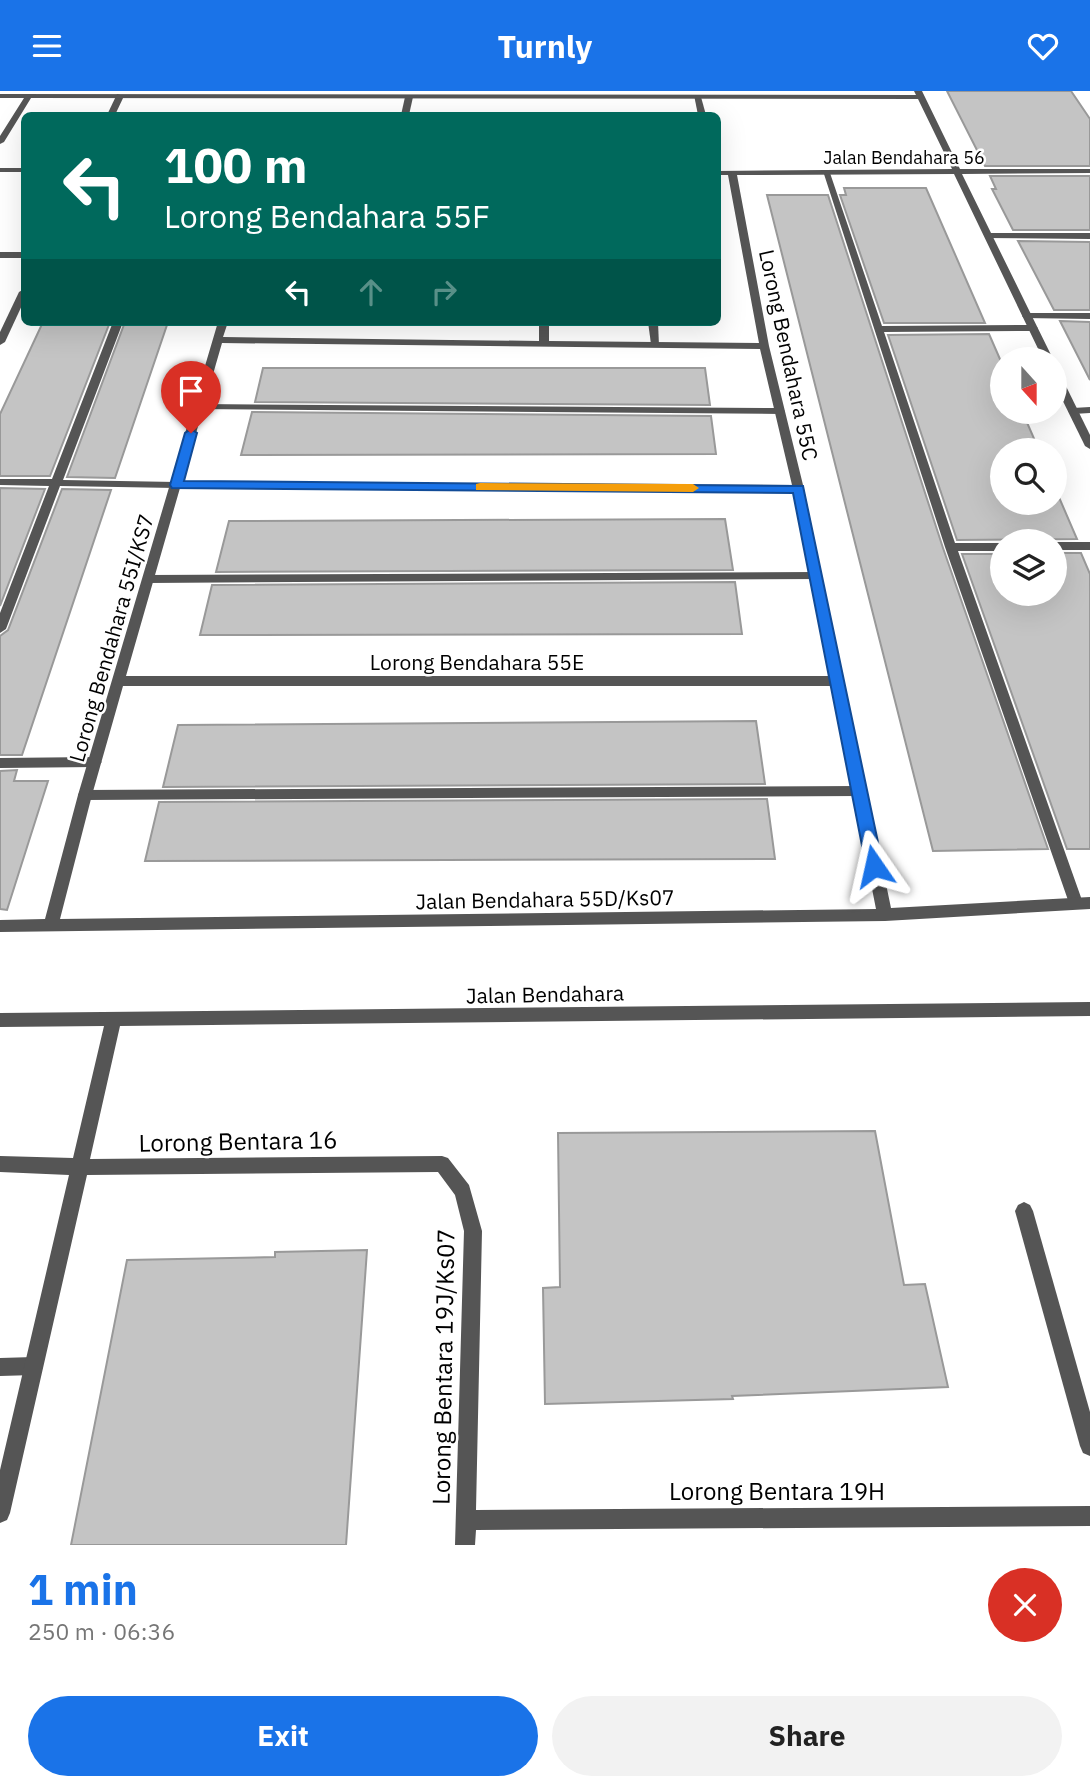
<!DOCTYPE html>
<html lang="en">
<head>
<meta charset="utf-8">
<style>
  :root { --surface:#fff; --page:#f2f2f2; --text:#222; --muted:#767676; --accent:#1a73e8 }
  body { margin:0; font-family:"IBM Plex Sans",sans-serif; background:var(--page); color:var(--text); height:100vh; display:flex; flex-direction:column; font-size:26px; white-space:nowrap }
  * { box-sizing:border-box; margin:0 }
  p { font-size:23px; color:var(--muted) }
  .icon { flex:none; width:38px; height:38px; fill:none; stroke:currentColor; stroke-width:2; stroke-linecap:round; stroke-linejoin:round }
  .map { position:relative; height:1454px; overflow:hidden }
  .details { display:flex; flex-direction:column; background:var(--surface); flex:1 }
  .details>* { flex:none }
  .top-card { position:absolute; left:21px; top:21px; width:700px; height:214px; border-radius:10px; box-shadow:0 7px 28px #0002; background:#00695c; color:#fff; overflow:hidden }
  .needle { width:46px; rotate:159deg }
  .controls { position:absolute; left:990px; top:256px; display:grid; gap:14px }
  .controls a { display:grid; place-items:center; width:77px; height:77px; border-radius:50%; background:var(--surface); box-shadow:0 7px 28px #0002; font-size:35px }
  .pin { position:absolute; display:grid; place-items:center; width:60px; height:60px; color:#fff; margin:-72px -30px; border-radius:50% 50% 50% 0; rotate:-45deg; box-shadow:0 0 7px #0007 }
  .pin .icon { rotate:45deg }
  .me { position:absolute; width:77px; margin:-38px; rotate:349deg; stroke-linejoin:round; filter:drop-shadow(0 0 5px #0008) }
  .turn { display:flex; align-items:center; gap:24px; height:147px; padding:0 28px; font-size:32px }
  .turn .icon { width:91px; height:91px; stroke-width:2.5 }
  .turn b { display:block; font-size:49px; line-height:60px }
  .lanes { display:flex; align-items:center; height:66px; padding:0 28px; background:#0003; justify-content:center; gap:35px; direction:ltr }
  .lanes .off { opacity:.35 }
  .round { display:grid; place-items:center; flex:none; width:74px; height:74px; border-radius:37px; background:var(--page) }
  .overview { display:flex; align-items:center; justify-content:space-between; height:119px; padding:0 28px }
  h1 { font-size:42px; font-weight:800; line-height:52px; color:var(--accent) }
  .button { display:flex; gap:14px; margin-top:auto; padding:14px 28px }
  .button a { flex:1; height:80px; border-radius:42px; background:var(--accent); color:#fff; font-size:28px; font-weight:800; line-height:80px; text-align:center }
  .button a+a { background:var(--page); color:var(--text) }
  header { display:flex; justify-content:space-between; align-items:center; height:91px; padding:0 28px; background:var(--accent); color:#fff; font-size:32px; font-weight:800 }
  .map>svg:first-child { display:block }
  .building { fill:#c4c4c4; stroke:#999; stroke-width:2 }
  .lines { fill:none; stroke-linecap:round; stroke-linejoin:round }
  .lane { fill:#555; fill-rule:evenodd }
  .street { fill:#555; fill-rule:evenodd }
  .route { fill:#1a73e8; stroke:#114b97; stroke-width:2 }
  .slow { fill:#f59e0b }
  .labels { text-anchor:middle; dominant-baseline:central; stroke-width:5; stroke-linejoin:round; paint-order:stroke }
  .far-street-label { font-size:18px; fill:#000; stroke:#fff }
  .street-label { font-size:21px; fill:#000; stroke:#fff }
  .near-street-label { font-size:24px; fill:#000; stroke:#fff }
</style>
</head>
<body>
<header><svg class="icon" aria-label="menu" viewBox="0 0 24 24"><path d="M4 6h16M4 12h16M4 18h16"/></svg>Turnly<svg class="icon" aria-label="heart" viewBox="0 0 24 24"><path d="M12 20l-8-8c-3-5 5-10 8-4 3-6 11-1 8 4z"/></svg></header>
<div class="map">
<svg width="1090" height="1454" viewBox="0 0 1090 1454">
  <rect width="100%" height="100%" fill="#fff"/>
  <g class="building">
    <polygon points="947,0 1071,0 1090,28 1090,75 985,75"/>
    <polygon points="990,85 1090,85 1090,139 1013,139 992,98 996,98"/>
    <polygon points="844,97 926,97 985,232 884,232 840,104 846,104"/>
    <polygon points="767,104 828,104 943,457 1048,758 933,760"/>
    <polygon points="1018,150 1090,151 1090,219 1054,219"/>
    <polygon points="1060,230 1090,231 1090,289"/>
    <polygon points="43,231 110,231 50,385 0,385 0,323"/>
    <polygon points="125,231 168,231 115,387 67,386"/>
    <polygon points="989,243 1003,275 1003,320 1022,320 1039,359 1003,359 1003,411 1055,411 1055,397 1077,448 957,449 888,244"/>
    <polygon points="263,277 705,277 710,314 255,311"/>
    <polygon points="252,321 711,325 716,363 241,364"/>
    <polygon points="0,397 45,398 0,515"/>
    <polygon points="62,398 111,399 22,664 0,664 0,545 8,539"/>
    <polygon points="725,428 733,479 216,481 229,430"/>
    <polygon points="1055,462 1081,462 1090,483 1090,758 1067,758 962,463 1003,463 1003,502 1055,502"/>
    <polygon points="735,491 742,543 200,544 212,494"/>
    <polygon points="756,630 765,693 163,696 178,634"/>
    <polygon points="17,679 14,690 48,690 7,819 0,818 0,680"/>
    <polygon points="767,708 775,768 145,770 159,711"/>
    <polygon points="875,1040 904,1194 925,1193 948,1296 732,1305 733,1308 545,1313 543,1197 560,1196 558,1042"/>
    <polygon points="367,1159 346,1454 71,1454 127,1169 275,1166 275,1161"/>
  </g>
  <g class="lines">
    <g class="lane">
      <polygon points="117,3 124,5 115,24 107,24"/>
      <polygon points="409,4 413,6 409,24 401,24 405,6"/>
      <polygon points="694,4 701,6 706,24 698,24"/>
      <polygon points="823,80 830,82 882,235 1033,234 1038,237 1033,240 884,241 955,452 1003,452 1003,460 958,460 1083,812 1081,816 1076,818 1071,816 1069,812 945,456"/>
      <polygon points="989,142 1090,142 1090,148 986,147 985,145"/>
      <polygon points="1027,222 1090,222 1090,228 1024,227 1022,225"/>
      <polygon points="113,231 123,231 63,389 176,391 182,394 176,397 60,395 6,538 0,542 0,522 49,395 0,394 0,388 52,388"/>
      <polygon points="648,231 658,231 659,255 651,253"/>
      <polygon points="199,313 780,317 785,320 780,323 195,318 194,316"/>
      <polygon points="1090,316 1090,322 1073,323 1068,320 1073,317"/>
      <rect x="1055" y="451" width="35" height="8"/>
      <polygon points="816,481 820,482 820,488 149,492 143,488 149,484"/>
      <polygon points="95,666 102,671 95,676 0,677 0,667"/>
      <polygon points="859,695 864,696 866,700 864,704 859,705 85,709 80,708 78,704 80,700 85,699"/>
      <polygon points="34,1266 41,1268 43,1275 41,1282 34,1284 0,1285 0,1267"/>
    </g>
    <g class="street">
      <path d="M 914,0 L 922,0 L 960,78 L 1090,78 L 1090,82 L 962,83 L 1053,268 L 1043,268 L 954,83 L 737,84 L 769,255 L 804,398 L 891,817 L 1090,806 L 1090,818 L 885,830 L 0,841 L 0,829 L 45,828 L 78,704 L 218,231 L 228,231 L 223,246 L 539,250 L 539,231 L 549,231 L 549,250 L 759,252 L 728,84 L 718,84 L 718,80 L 952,78 L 918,8 L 31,7 L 4,51 L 0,53 L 0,45 L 24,7 L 0,7 L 0,3 L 916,4 ZM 222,252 L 760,258 L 792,394 L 182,391 ZM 180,397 L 793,401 L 830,585 L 126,585 ZM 123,595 L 832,595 L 876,818 L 60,828 L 92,704 Z"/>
      <rect x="0" y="77" width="24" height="4"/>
      <rect x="0" y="161" width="24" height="6"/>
      <polygon points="24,198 24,210 5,251 0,254 0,241 19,201"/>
      <polygon points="1055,280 1060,283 1090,344 1090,358 1085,355 1055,294"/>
      <polygon points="1090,911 1090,925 120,935 90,1068 442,1065 448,1067 469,1094 482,1140 476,1419 1090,1415 1090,1435 476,1439 475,1454 455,1454 464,1140 455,1104 438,1081 87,1084 10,1422 7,1429 0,1432 0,1379 69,1084 0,1081 0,1065 73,1067 104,935 0,936 0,922"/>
      <polygon points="1024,1111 1030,1114 1033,1120 1090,1321 1090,1365 1083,1362 1080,1355 1015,1120 1018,1114"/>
    </g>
  </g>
  <polygon class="route" points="191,338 197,342 184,390 803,395 883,775 880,779 869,779 866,775 793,402 172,397 170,394 185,342"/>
  <polygon class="slow" points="480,392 693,393 699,397 693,401 476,399 476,393"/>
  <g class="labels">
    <g class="far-street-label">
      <text x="904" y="66">Jalan Bendahara 56</text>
    </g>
    <g class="street-label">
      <text transform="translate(789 264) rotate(78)">Lorong Bendahara 55C</text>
      <text transform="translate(111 547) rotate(-74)">Lorong Bendahara 55I/KS7</text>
      <text x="477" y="571">Lorong Bendahara 55E</text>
      <text transform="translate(545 808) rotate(-1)">Jalan Bendahara 55D/Ks07</text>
      <text transform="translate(545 903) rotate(-1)">Jalan Bendahara</text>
    </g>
    <g class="near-street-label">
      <text transform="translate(238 1050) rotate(-1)">Lorong Bentara 16</text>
      <text transform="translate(443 1276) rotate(-89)">Lorong Bentara 19J/Ks07</text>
      <text x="777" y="1400">Lorong Bentara 19H</text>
    </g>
  </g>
</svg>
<div class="controls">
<a><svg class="needle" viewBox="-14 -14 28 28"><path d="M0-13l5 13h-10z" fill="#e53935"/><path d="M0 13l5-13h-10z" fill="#767676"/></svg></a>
<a><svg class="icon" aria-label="search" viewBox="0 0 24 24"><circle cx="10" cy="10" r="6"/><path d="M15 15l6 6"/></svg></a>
<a><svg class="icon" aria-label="layers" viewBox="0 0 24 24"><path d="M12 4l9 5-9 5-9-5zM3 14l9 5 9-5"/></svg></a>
</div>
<div class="pin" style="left:191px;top:342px;background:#d93025"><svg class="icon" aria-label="arrive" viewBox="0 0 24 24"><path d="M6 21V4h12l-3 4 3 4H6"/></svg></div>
<svg class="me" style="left:874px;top:775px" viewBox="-20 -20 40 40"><path d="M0-17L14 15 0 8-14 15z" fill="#1a73e8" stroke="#fff" stroke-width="4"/></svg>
<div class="top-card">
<div class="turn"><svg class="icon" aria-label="left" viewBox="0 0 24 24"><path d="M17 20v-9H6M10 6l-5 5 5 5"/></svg><div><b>100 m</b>Lorong Bendahara 55F</div></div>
<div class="lanes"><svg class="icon" aria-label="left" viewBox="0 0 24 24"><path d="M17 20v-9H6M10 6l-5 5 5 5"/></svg><svg class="icon off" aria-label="ahead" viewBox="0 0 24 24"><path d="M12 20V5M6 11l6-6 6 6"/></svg><svg class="icon off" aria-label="right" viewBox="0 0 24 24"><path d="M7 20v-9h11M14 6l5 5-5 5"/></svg></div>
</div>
</div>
<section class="details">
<div class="overview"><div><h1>1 min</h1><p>250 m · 06:36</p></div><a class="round" style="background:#d93025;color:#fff"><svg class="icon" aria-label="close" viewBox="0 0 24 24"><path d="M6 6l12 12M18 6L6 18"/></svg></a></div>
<div class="button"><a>Exit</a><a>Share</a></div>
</section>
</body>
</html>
